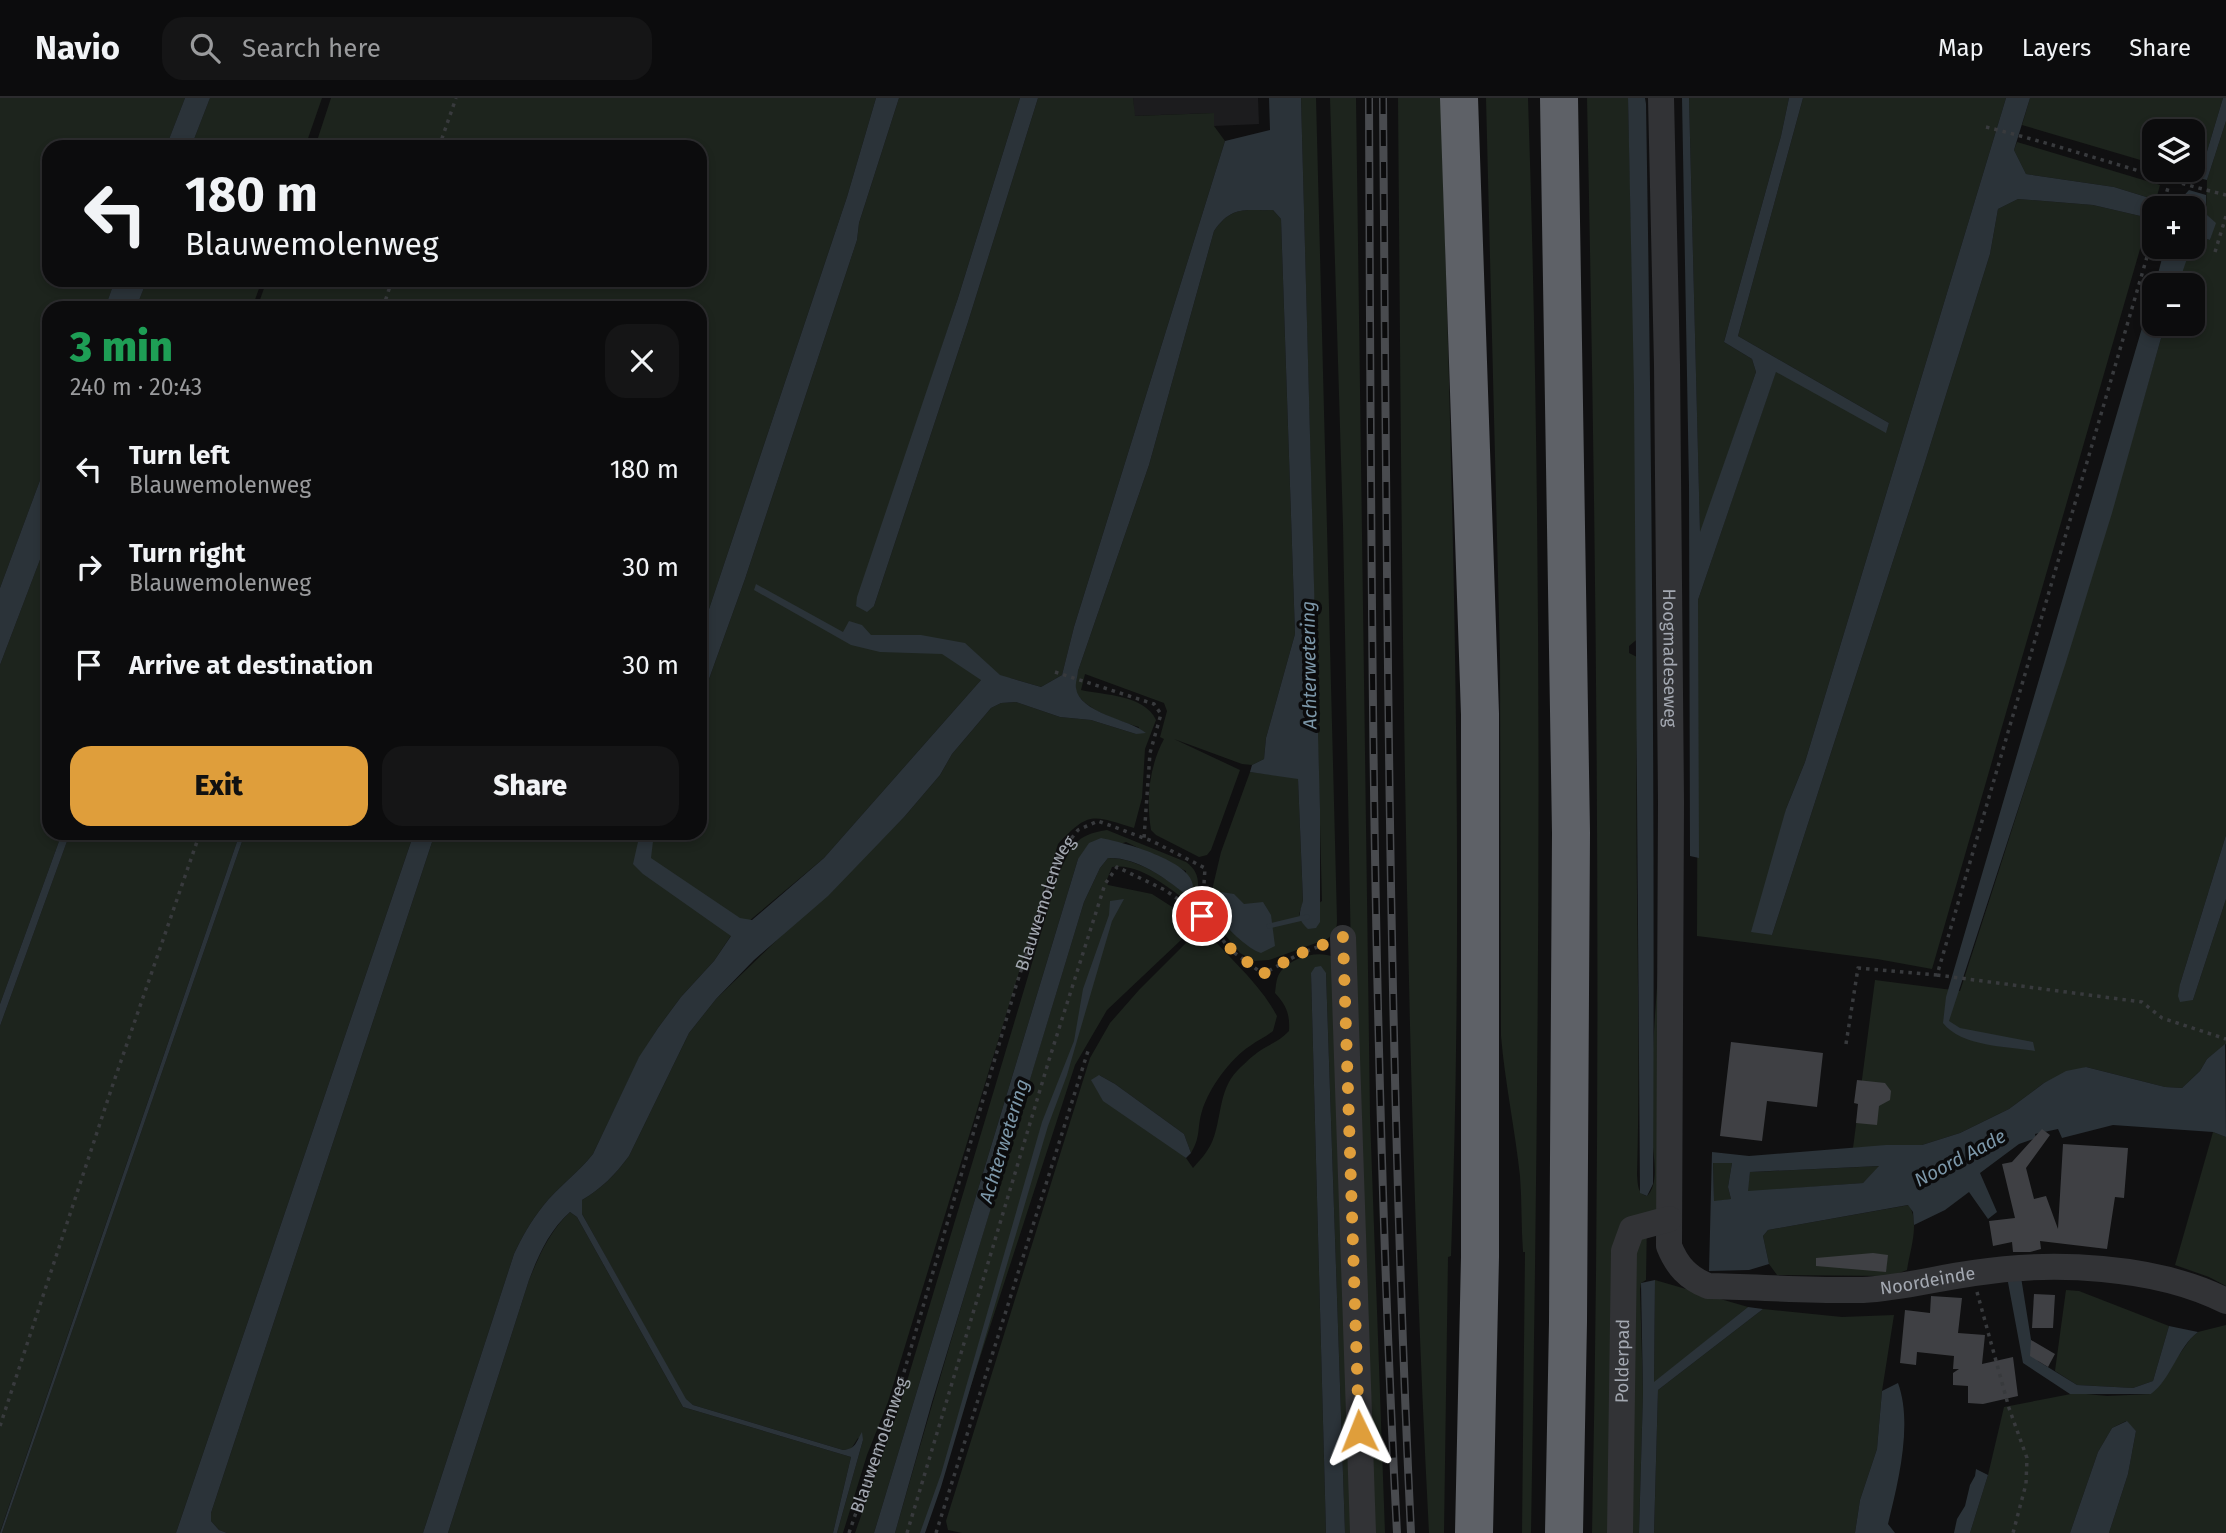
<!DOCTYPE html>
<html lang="en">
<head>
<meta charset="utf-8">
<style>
  :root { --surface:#0c0c0d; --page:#151516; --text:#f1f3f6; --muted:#9a9b9d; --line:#2c2c2e; --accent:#df9e3b }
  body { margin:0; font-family:"Fira Sans",sans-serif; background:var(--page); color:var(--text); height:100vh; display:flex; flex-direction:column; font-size:26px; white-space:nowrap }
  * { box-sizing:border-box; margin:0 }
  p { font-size:23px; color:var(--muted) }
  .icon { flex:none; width:38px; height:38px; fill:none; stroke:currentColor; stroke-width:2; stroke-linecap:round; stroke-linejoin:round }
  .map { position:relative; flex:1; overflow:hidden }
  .sheet { position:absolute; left:42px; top:203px; width:665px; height:539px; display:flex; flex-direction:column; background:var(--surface); border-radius:21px; box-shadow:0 4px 10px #0003,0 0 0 2px var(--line) }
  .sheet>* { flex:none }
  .top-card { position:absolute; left:42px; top:42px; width:665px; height:147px; border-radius:21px; box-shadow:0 4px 10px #0003,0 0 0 2px var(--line); background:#0c0c0d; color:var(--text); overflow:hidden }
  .buttons { position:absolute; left:2142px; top:21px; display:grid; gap:14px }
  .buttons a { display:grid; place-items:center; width:63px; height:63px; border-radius:14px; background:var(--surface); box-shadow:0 4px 10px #0003,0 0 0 2px var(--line); font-size:35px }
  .pin { position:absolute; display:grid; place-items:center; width:60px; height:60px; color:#fff; margin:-30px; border:4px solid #fff; border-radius:50%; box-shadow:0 2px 7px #0007 }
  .me { position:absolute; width:77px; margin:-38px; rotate:358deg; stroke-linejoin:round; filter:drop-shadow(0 0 5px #0008) }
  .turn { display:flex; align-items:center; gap:24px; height:147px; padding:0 28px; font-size:32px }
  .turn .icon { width:91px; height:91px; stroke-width:2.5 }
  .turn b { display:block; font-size:49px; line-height:60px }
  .round { display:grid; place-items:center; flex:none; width:74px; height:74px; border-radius:21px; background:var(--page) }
  .headline { display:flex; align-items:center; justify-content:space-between; height:119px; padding:0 28px }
  h1 { font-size:42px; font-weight:800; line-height:52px; color:#1e9e55 }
  .primary-button { display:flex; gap:14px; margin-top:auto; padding:14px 28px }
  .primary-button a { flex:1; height:80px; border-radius:21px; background:var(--accent); color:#111; font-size:28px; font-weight:800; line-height:80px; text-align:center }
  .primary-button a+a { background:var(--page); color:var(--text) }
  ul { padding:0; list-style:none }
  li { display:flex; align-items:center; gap:21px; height:98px; padding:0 28px }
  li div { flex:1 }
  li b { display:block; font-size:26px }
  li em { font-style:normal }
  header { display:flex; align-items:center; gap:42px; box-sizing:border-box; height:98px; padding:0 35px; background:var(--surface); border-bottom:2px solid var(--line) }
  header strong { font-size:33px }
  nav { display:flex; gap:38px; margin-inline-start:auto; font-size:24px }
  .search { width:490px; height:63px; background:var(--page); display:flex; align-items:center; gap:18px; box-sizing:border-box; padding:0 24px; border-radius:21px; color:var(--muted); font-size:26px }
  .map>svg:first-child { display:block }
  .built { fill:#1c1c1e }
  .green { fill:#1d241d }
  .water { fill:#2b3339; fill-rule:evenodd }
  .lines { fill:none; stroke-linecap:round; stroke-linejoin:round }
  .stream { stroke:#2b3339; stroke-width:5 }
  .building { fill:#3f4044 }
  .path { stroke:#383a3d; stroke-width:3.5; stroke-dasharray:3.5 5; stroke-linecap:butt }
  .minor { stroke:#323336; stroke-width:26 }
  .highway { stroke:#5e6167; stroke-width:38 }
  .rail-casing { stroke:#494b4f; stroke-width:8 }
  .rail { stroke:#0b0b0c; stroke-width:5; stroke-dasharray:16; stroke-linecap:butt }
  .route { stroke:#df9e3b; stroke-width:12; stroke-dasharray:0 21.6 }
  .labels { text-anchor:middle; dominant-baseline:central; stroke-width:7; stroke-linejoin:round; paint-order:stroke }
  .street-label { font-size:18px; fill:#a3a8b1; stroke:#0b0b0c }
  .water-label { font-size:19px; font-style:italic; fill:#7c97a9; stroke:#0b0b0c }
</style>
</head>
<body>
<header>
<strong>Navio</strong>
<div class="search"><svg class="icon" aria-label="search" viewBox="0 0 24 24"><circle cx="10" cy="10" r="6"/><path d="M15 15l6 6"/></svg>Search here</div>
<nav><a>Map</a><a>Layers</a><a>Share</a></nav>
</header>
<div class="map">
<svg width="2226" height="1435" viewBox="0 0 2226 1435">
  <rect width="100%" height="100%" fill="#101011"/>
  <polygon class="built" points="1133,0 1258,0 1259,26 1214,28 1213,15 1134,18"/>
  <g class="green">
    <polygon points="0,0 185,0 166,49 49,49 49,182 115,182 105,210 49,210 49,358 0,490"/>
    <polygon points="210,0 322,0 305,49 191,49"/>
    <polygon points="331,0 876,0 847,99 700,538 700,210 257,210 267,182 700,182 700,49 315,49"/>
    <path d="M 899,0 L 1020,0 L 958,200 L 856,508 L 874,508 L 968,224 L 1038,0 L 1133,0 L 1135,18 L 1214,15 L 1214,28 L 1225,43 L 1074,529 L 1062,577 L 1041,589 L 1010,580 L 981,582 L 824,760 L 730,839 L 714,863 L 681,899 L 658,930 L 639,960 L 593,1056 C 578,1075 558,1089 543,1108 C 531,1123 522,1139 514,1156 L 423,1435 L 227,1435 L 219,1432 L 211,1423 L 211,1415 L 435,735 L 700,735 L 700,606 L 745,481 L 857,142 L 859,125 Z"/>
    <path d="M 1301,0 L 1316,0 L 1337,822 C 1337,831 1335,836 1327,841 L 1269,862 L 1254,863 L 1240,855 L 1216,826 L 1211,816 L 1209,805 L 1221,754 L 1250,674 L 1298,680 L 1303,804 L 1299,817 L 1322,803 Z"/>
    <polygon points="1330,0 1356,0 1370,1018 1385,1435 1370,1435 1354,1020 1343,428"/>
    <path d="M 1398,0 L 1441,0 C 1452,386 1465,772 1451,1158 L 1448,1159 L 1444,1435 L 1429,1435 C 1404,957 1402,478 1398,0 Z"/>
    <path d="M 1486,0 L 1528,0 C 1544,478 1539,957 1531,1435 L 1522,1435 L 1525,1154 L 1523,1154 C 1521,1128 1522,1103 1520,1078 C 1515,1031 1505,985 1501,938 L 1500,558 Z"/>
    <path d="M 1587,0 L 1628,0 L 1641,538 L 1629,548 L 1629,555 L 1639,560 C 1632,732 1642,905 1637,1077 C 1638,1085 1637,1096 1647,1098 C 1660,1085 1653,1057 1652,1040 C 1649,976 1656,910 1660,846 L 1660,1113 L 1647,1120 L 1646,1182 L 1641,1185 L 1640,1191 L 1643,1295 L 1639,1435 L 1592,1435 C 1602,957 1597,478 1587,0 Z"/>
    <polygon points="1689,0 1789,0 1781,38 1724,244 1752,261 1756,274 1700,437"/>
    <polygon points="1803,0 2006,0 1805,664 1786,711 1772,837 1925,364 1990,156 1998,111 2018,101 2093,107 2149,120 1932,871 1877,861 1697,838 1698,502 1776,273 1886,334 1889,325 1738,238"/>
    <polygon points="2030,0 2223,0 2199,80 2172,72 2193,72 2193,33 2154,33 2154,66 2022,27"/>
    <path d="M 2226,23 L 2226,737 L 2180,886 L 2193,902 L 2226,801 L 2226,946 L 2207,961 L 2200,973 L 2182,990 L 2165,989 L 2086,969 L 2044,985 L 2009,1011 L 1960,1035 L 1922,1047 L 1853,1050 L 1875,882 L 1960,893 C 2032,671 2102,450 2165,226 L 2193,226 L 2193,187 L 2178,187 C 2183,170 2188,135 2210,142 L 2215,125 L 2206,116 L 2207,82 Z"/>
    <polygon points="2017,44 2160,87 2156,102 2114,89 2026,76 2014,52"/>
    <path d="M 1273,112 L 1281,121 L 1295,536 L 1266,640 L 1264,661 L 1252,667 L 1242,666 L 1174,641 L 1240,672 L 1211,752 L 1207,757 L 1199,759 L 1156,737 L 1151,732 C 1146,701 1149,669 1164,641 L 1160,639 L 1167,613 L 1164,605 L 1085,576 L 1081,592 C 1104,597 1145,597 1156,622 L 1145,651 L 1142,700 L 1134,730 C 1092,717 1089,713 1058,746 L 888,1304 L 867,1357 L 843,1435 L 837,1435 L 863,1342 L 858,1340 L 851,1351 L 843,1352 L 693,1307 L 685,1301 L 582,1116 L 582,1102 C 602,1090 615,1077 629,1058 L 689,935 L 716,901 L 905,718 L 940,677 L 952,656 L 991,610 L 1001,605 L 1016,604 L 1060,619 L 1091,622 L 1136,636 L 1139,629 C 1122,624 1077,610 1075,589 C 1075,584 1078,577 1078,573 L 1149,367 L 1214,133 C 1232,107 1245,113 1273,112 Z"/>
    <polygon points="147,182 262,182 252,210 136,210"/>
    <polygon points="49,438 49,735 62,735 0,906 0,567"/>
    <path d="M 1107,732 L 1186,764 C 1203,776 1198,791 1195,809 C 1172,793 1141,764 1112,769 L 1106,784 L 1108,787 L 1152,796 L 1180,814 L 1191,818 L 1199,825 L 1107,912 L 1075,967 L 923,1435 L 895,1435 C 955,1224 1020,1014 1084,804 L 1100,770 L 1108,760 C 1136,760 1164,778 1185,796 L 1186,773 L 1126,744 L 1078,761 L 874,1435 L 855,1435 L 899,1310 L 1058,778 C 1071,749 1074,737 1107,732 Z"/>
    <polygon points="70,735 240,735 0,1434 0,928"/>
    <polygon points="245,735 414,735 176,1435 2,1435"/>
    <path d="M 1202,829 C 1227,858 1259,884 1277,918 L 1273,933 C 1266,939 1258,942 1250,948 C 1230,961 1209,990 1202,1013 C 1197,1029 1201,1039 1191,1055 L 1184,1036 L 1115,986 L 1099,977 L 1186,1060 L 1193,1070 C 1200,1062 1207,1055 1212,1044 C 1222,1021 1218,993 1237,973 C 1242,968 1248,962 1253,958 C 1264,948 1278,945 1289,933 C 1290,917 1287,908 1275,895 C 1276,888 1276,879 1281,873 C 1293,859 1317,852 1334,859 L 1356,1435 L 1345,1435 L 1326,875 L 1311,875 L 1326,1435 L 962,1435 L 948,1432 L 946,1423 L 1090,960 L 1110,925 L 1139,892 Z"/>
    <polygon points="2213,1034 2226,1039 2226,1188 2209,1179 2175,1167"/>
    <polygon points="1713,1065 1732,1065 1728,1089 1731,1101 1714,1104"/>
    <polygon points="1881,1068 1863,1085 1747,1094 1750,1074"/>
    <path d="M 1909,1107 C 1920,1125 1910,1152 1907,1172 L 1891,1178 L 1777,1177 L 1769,1166 L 1763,1138 L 1768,1132 Z"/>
    <path d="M 570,1114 L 577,1119 L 683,1309 L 851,1359 L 833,1435 L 448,1435 L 529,1182 C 540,1156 549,1134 570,1114 Z"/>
    <polygon points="1655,1182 1748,1209 1654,1285"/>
    <polygon points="2066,1192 2079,1193 2169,1228 2153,1283 2133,1290 2077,1287 2055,1273"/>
    <polygon points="1763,1211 1842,1219 1894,1217 1882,1293 1877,1351 1860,1402 1855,1435 1654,1435 1658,1292"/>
    <polygon points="2226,1227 2226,1435 2109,1435 2128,1376 2136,1333 2126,1323 2112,1330 2098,1354 2070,1435 1970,1435 1988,1377 2004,1309 2076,1295 2107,1298 2151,1296 2191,1240 2198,1234"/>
  </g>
  <g class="water">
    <polygon points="185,0 210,0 191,49 166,49"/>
    <polygon points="876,0 899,0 859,125 857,142 745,481 700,606 700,538 847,99"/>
    <polygon points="1020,0 1038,0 968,224 874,508 867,514 856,508 857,499 958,200"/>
    <path d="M 1269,0 L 1301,0 L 1320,711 L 1320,824 L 1316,830 L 1308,831 C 1297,821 1299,816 1303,803 L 1298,681 L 1250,674 L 1252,667 L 1264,661 L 1266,640 L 1295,536 L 1281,121 L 1273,112 C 1245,113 1232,107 1214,133 L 1149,367 L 1078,573 C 1078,578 1075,585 1076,590 C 1079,615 1129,621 1146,635 L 1136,636 L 1091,622 L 1060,619 L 1016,604 L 1001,605 L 991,610 L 952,656 L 940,677 L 905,718 L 828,798 L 754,862 L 716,901 L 689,935 L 629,1058 C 615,1077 602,1090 582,1102 L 582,1116 L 686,1301 L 693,1307 L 843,1352 C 856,1351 856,1344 862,1334 L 863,1342 L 837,1435 L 833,1435 L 851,1359 L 683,1309 L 577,1119 L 570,1114 C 549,1133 539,1156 529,1182 L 448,1435 L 423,1435 L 514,1156 C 522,1139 531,1123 543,1108 C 558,1089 578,1075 593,1056 L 639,959 L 658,930 L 681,899 L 714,863 L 731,838 L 643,776 L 633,766 L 640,735 L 654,735 L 651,760 L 740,820 L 752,822 L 824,760 L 981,582 L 942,556 L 880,554 L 851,547 L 754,492 L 756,486 L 843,534 L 849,523 L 862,527 L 871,537 L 921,537 L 965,545 L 1000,577 L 1041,589 L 1062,577 L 1074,529 L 1225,43 L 1270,32 Z"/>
    <path d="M 1628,0 L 1645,0 L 1646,6 C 1652,366 1655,726 1653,1086 L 1647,1098 L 1640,1095 L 1634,291 Z"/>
    <polygon points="1682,0 1689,0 1700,434 1756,274 1752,261 1724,244 1781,38 1789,0 1803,0 1738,238 1889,325 1886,335 1776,274 1698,502 1699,760 1690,758 1689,388"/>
    <polygon points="2006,0 2030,0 2014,52 2026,76 2114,89 2156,102 2149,120 2093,107 2018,101 1998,111 1990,156 1925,364 1772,837 1751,834 1786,711 1805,664"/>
    <polygon points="2223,0 2226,0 2226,23 2207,82 2199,80"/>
    <polygon points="2189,92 2206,97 2206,116 2216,125 2210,142 2203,140 2193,147 2193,110 2167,110 2168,106 2178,104"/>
    <polygon points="2165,149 2191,149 2178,187 2155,187"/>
    <polygon points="115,182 147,182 136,210 105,210"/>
    <path d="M 2154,189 L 2154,226 L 2165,226 L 2112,415 L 2066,564 L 1949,923 L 1960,930 L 2033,944 L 2035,953 C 2006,948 1962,949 1943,925 L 1946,899 Z"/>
    <polygon points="49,358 49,438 0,567 0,490"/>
    <polygon points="62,735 70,735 0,928 0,906"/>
    <polygon points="240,735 245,735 2,1435 0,1435"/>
    <polygon points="414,735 435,735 211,1415 211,1423 219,1432 227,1435 176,1435"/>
    <polygon points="2226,737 2226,801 2193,902 2180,904 2178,898 2180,886"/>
    <path d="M 1101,740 C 1123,744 1192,763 1193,788 L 1185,796 C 1164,779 1136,759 1108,760 L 1100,770 L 1084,804 L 932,1304 L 895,1435 L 874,1435 L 1078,761 L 1089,745 Z"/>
    <path d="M 1214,793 L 1234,796 L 1244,806 L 1263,804 L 1271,817 L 1275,848 L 1261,855 C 1248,851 1223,828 1218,816 C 1214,809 1214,802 1214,793 Z"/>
    <polygon points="1124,801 1112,823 1067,977 1048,1028 941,1389 925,1435 920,1435 941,1376 1042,1024 1074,943 1083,891 1109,817 1110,803"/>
    <polygon points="1321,868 1326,875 1345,1435 1326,1435 1311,875 1315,869"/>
    <path d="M 2225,946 L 2226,1039 L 2213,1034 L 2113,1027 L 2062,1040 L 2058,1031 L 2035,1036 L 2036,1040 L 2019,1046 L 1980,1075 L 1997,1114 L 1988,1121 L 1969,1094 L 1945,1112 L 1914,1127 L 1913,1114 L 1908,1107 L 1768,1132 L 1763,1138 L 1769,1166 L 1749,1172 L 1709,1173 L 1712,1054 L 1749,1058 L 1886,1047 L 1922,1047 L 1960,1035 L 2009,1011 L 2044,985 L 2066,973 L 2086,969 L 2165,989 L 2182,990 L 2200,973 L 2207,961 ZM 1713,1065 L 1732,1065 L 1728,1089 L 1731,1101 L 1714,1103 ZM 1879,1068 L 1863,1085 L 1748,1093 L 1750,1074 Z"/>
    <polygon points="1099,977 1115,986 1184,1036 1191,1055 1186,1060 1103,1003 1091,982"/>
    <path d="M 2007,1179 L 2021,1179 L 2033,1254 L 2038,1263 L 2077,1287 L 2133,1290 L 2153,1283 L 2169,1228 L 2198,1234 C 2177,1250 2172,1280 2151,1296 L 2070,1296 L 2023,1265 Z"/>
    <polygon points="1655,1182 1654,1284 1748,1209 1763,1211 1658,1292 1654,1435 1639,1435 1643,1295 1641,1185"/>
    <path d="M 1898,1285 C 1913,1326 1898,1385 1888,1426 L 1895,1435 L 1855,1435 L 1860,1402 L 1877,1351 L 1882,1293 Z"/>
    <polygon points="2127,1323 2136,1333 2128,1376 2109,1435 2070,1435 2098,1354 2112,1330"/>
    <polygon points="1976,1371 1988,1377 1970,1435 1954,1435 1957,1421 1965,1408 1970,1387 1975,1378"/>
  </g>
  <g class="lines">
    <polyline class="stream" points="1269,828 1307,819"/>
  </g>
  <g class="building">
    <polygon points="1731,944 1823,955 1817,1009 1767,1003 1762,1043 1720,1038"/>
    <polygon points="1857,982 1885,985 1891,993 1890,1002 1879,1008 1877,1027 1856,1025 1858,1006 1854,1005"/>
    <polygon points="2042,1031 2050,1037 2026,1070 2034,1101 2046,1098 2058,1131 2063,1046 2128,1050 2124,1100 2115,1099 2107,1151 2040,1143 2041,1151 2030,1154 2013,1154 2012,1144 1993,1148 1989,1123 2015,1120 2002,1066 2012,1064"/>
    <polygon points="1873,1155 1888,1157 1886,1174 1816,1168 1816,1160"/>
    <polygon points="2034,1196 2055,1197 2053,1230 2032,1230"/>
    <polygon points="1931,1198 1962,1200 1958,1235 1985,1237 1982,1266 2013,1259 2018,1298 1983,1306 1968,1305 1968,1288 1953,1287 1953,1275 1959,1271 1953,1271 1954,1258 1917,1254 1916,1267 1900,1265 1905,1212 1930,1215"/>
    <polygon points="2031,1242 2055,1256 2048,1269 2030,1258"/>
  </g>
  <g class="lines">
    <g class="path">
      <path d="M 1986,29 C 2067,49 2145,77 2226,97"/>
      <polyline points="439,49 456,0"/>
      <polyline points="2162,110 2170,83"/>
      <polyline points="2215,154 2226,118"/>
      <polyline points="383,210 392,182"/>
      <polyline points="1055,574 1154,606 1161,616 1150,655 1144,740"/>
      <polyline points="1937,877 2142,904 2162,920 2226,941"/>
      <polyline points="1846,946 1858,870 1937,877 2154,135"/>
      <polyline points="1977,1194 2009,1310 2027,1360 2026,1386 2013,1435"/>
      <polyline points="0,1328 112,989 200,735"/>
      <path id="s1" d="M 849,1435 L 902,1281 L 1016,888 L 1059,756 L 1078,732 L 1098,723 L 1152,743 L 1205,770 L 1202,818 L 1232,853 L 1263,876 L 1299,856 L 1323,847"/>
      <polyline points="907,1435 1049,962 1105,786 1117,769 1165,792 1202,818"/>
      <polyline points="936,1435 1088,953"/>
    </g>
    <g class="minor">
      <path id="s2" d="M 1661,0 L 1667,267 L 1671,704 L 1669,1148 C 1677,1168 1688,1180 1708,1188 C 1759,1189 1812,1193 1863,1192 C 1901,1190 1937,1180 1974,1175 C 2051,1163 2155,1167 2226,1203"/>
      <polyline points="1343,840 1363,1435"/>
      <path id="s3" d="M 1620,1435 L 1624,1153 L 1632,1131 L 1669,1121"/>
    </g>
    <g class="highway">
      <polyline points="1459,0 1480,616 1480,1159 1474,1435"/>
      <polyline points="1559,0 1571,735 1568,1224 1564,1435"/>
    </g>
    <defs>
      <g id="rail">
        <path d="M 1369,0 C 1371,478 1372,957 1397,1435"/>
        <path d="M 1383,0 C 1387,478 1388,957 1411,1435"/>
      </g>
    </defs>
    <use href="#rail" class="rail-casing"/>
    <use href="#rail" class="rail"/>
  </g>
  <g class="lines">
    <polyline class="route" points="1202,818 1232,852 1263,876 1299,856 1343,839 1359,1333"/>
  </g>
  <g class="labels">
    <g class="street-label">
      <text stroke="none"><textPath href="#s2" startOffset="560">Hoogmadeseweg</textPath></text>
      <text stroke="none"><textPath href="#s1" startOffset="660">Blauwemolenweg</textPath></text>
      <text stroke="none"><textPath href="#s2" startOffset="1426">Noordeinde</textPath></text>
      <text stroke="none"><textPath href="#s3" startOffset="172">Polderpad</textPath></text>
      <text stroke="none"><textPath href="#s1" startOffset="93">Blauwemolenweg</textPath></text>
    </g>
    <g class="water-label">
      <text transform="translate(1309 567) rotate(-91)">Achterwetering</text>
      <text transform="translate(1004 1043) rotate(-73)">Achterwetering</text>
      <text transform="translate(1960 1060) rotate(-28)">Noord Aade</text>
    </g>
  </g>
</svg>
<div class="buttons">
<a><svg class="icon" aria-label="layers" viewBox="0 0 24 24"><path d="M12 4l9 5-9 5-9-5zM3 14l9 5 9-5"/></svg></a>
<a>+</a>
<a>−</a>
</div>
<div class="pin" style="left:1202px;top:818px;background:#d93025"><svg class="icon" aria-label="arrive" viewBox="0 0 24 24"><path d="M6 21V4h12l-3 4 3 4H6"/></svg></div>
<svg class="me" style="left:1359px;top:1333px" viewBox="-20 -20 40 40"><path d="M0-17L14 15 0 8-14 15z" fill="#df9e3b" stroke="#fff" stroke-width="4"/></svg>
<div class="top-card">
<div class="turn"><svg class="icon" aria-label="left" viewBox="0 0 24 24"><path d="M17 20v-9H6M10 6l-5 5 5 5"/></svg><div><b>180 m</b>Blauwemolenweg</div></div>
</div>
<section class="sheet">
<div class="headline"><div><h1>3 min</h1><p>240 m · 20:43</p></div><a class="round"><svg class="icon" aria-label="close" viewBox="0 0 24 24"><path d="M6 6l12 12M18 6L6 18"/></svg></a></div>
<ul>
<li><svg class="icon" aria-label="left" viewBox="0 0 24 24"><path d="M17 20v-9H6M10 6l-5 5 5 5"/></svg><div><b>Turn left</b><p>Blauwemolenweg</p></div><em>180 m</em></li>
<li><svg class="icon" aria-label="right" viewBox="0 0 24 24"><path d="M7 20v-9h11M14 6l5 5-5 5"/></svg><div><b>Turn right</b><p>Blauwemolenweg</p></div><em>30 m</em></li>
<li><svg class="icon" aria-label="arrive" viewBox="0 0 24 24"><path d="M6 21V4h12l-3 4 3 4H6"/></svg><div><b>Arrive at destination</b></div><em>30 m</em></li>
</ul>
<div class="primary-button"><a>Exit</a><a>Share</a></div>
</section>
</div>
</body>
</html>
